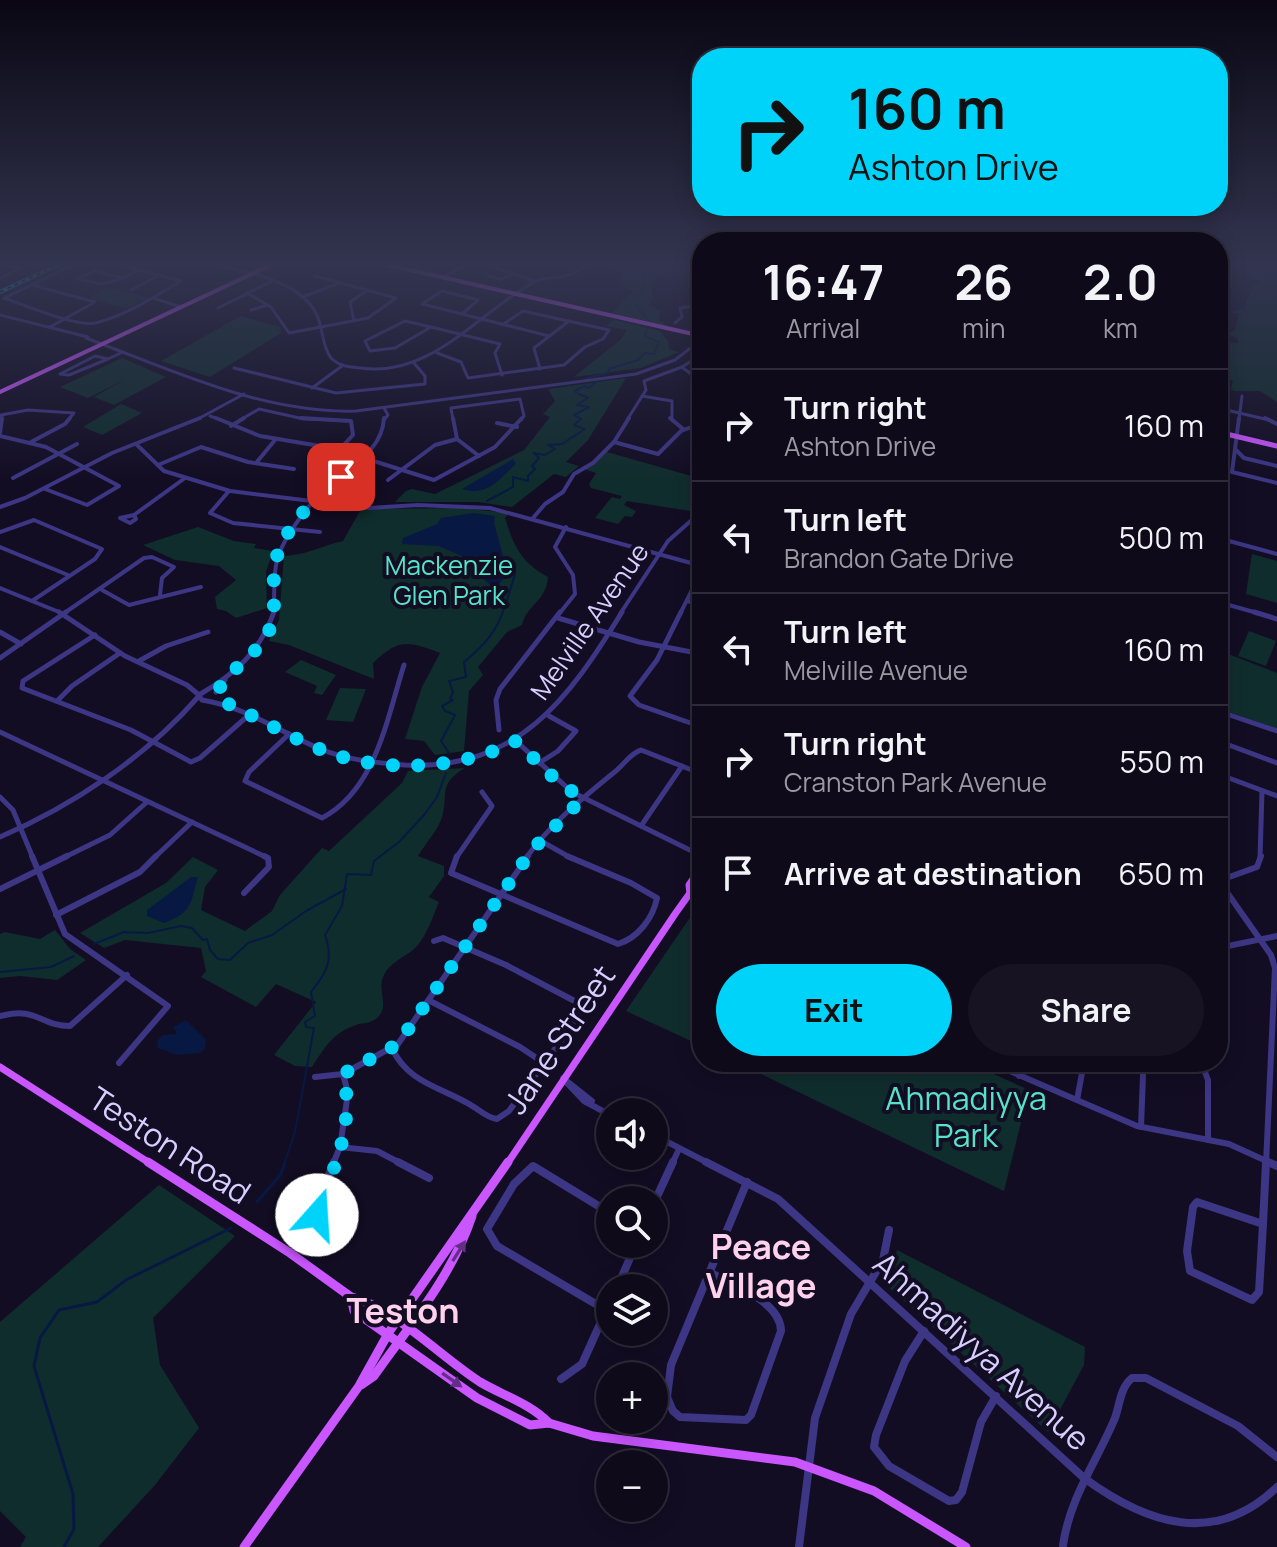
<!DOCTYPE html>
<html lang="en">
<head>
<meta charset="utf-8">
<style>
  :root { --surface:#0e0a1a; --page:#171323; --text:#f1f3f6; --muted:#9b9aa2; --line:#2e2b39; --accent:#00d3fa }
  body { margin:0; font-family:Manrope,sans-serif; background:var(--page); color:var(--text); height:100vh; display:flex; flex-direction:column; font-size:30px; white-space:nowrap }
  * { box-sizing:border-box; margin:0 }
  p { font-size:26px; color:var(--muted) }
  .icon { flex:none; width:44px; height:44px; fill:none; stroke:currentColor; stroke-width:2; stroke-linecap:round; stroke-linejoin:round }
  .map { position:relative; flex:1; overflow:hidden }
  .panel { position:absolute; left:692px; top:232px; width:536px; height:840px; display:flex; flex-direction:column; background:var(--surface); border-radius:32px; box-shadow:0 4px 20px #0003,0 0 0 2px var(--line) }
  .panel>* { flex:none }
  .top-card { position:absolute; left:692px; top:48px; width:536px; height:168px; border-radius:32px; box-shadow:0 4px 20px #0003,0 0 0 2px var(--line); background:#00d3fa; color:#111; overflow:hidden }
  .controls { position:absolute; left:596px; top:1098px; display:grid; gap:16px }
  .controls a { display:grid; place-items:center; width:72px; height:72px; border-radius:50%; background:var(--surface); box-shadow:0 4px 20px #0003,0 0 0 2px var(--line); font-size:40px }
  .pin { position:absolute; display:grid; place-items:center; width:68px; height:68px; color:#fff; margin:-34px; border-radius:16px; box-shadow:0 4px 12px #0006 }
  .me { position:absolute; width:88px; margin:-44px; rotate:19deg; stroke-linejoin:round; filter:drop-shadow(0 0 6px #0008) }
  .turn { display:flex; align-items:center; gap:28px; height:168px; padding:0 24px; font-size:36px }
  .turn .icon { width:104px; height:104px; stroke-width:2.5 }
  .turn b { display:block; font-size:56px; line-height:68px }
  .eta { display:flex; justify-content:space-evenly; align-items:center; height:136px; text-align:center }
  .eta b { font-size:48px; font-weight:700; line-height:56px }
  .action { display:flex; gap:16px; margin-top:auto; padding:16px 24px }
  .action a { flex:1; height:92px; border-radius:48px; background:var(--accent); color:#111; font-size:32px; font-weight:700; line-height:92px; text-align:center }
  .action a+a { background:var(--page); color:var(--text) }
  ul { padding:0; list-style:none }
  li { display:flex; align-items:center; gap:24px; height:112px; padding:0 24px; border-top:2px solid var(--line) }
  li div { flex:1 }
  li b { display:block; font-size:30px }
  li em { font-style:normal }
  .map>svg:first-child { display:block }
  .green { fill:#102d2d }
  .water { fill:#071942 }
  .lines { fill:none; stroke-linecap:round; stroke-linejoin:round }
  .stream-far1 { stroke:#071942; stroke-width:2 }
  .stream { stroke:#071942; stroke-width:3 }
  .minor-far4 { stroke:#3d3684; stroke-width:3 }
  .minor-far3 { stroke:#3d3684; stroke-width:4 }
  .minor-far2 { stroke:#3d3684; stroke-width:5 }
  .minor-far1 { stroke:#3d3684; stroke-width:6 }
  .minor { stroke:#3d3684; stroke-width:8 }
  .major-far3 { stroke:#c956ff; stroke-width:4 }
  .major-far2 { stroke:#c956ff; stroke-width:5 }
  .major-far1 { stroke:#c956ff; stroke-width:7 }
  .major { stroke:#c956ff; stroke-width:9 }
  .rail-casing { stroke:#00d3fa; stroke-width:4 }
  .rail { stroke:#120d23; stroke-width:2; stroke-dasharray:4; stroke-linecap:butt }
  .oneway { fill:#642e86 }
  .route { stroke:#00d3fa; stroke-width:14; stroke-dasharray:0 25.2 }
  .labels { text-anchor:middle; dominant-baseline:central; stroke-width:8; stroke-linejoin:round; paint-order:stroke }
  .park-label { font-size:26px; fill:#56e4c8; stroke:#120d23 }
  .street-label { font-size:26px; fill:#d7cfff; stroke:#120d23 }
  .near-street-label { font-size:32px; fill:#d7cfff; stroke:#120d23 }
  .near-park-label { font-size:32px; fill:#56e4c8; stroke:#120d23 }
  .near-neighbourhood-label { font-size:34px; font-weight:bold; fill:#ffd1ec; stroke:#120d23 }
</style>
</head>
<body>
<div class="map">
<svg width="1277" height="1547" viewBox="0 0 1277 1547">
  <rect width="100%" height="100%" fill="#120d23"/>
  <g class="green">
    <polygon points="616,265 702,265 702,276 678,273 656,276 655,282 651,281 653,300 649,305 660,310 659,321 665,323 663,325 612,313 633,292 622,286 625,283 620,282 624,273 609,270"/>
    <polygon points="1247,265 1277,265 1277,402 1260,391 1234,391 1231,389 1233,380 1218,380 1218,355 1224,343 1238,343 1237,338 1228,334 1235,330 1239,314 1231,312 1243,309 1255,284 1260,282 1245,273"/>
    <polygon points="108,287 149,298 126,309 89,298"/>
    <polygon points="241,316 280,327 281,333 210,377 161,361"/>
    <polygon points="614,320 660,331 668,341 669,349 679,352 641,368 574,377 620,340 627,330 606,326"/>
    <polygon points="122,358 166,377 114,405 94,397 126,379 88,398 60,387"/>
    <polygon points="626,378 588,440 566,462 579,466 566,477 554,474 512,507 478,502 395,502 406,491 412,489 435,494 524,450 550,417 543,414 555,401 548,389"/>
    <polygon points="121,404 142,413 102,435 83,427"/>
    <polygon points="607,452 702,479 702,504 690,511 627,501 624,505 636,511 632,517 625,516 618,524 595,518 612,497 620,499 622,496 591,488 589,484 596,473 584,469"/>
    <path d="M 461,508 L 509,513 L 505,518 C 514,547 521,562 548,577 C 546,602 527,604 522,625 L 507,632 L 478,667 L 483,675 L 469,691 L 464,751 L 435,755 L 424,741 L 405,739 L 422,687 L 440,653 C 408,641 399,638 373,663 L 374,679 L 289,645 L 269,641 L 279,620 L 284,556 C 306,555 321,546 343,541 L 361,509 Z"/>
    <polygon points="198,527 234,541 256,544 254,548 273,551 266,572 267,608 236,618 226,611 217,609 215,597 236,580 219,566 175,560 143,545"/>
    <polygon points="1252,554 1277,561 1277,603 1246,594"/>
    <polygon points="1249,631 1276,641 1266,666 1238,656"/>
    <polygon points="1231,655 1277,673 1277,729 1218,708 1221,659"/>
    <polygon points="301,660 336,675 322,695 314,693 317,686 285,672"/>
    <polygon points="340,688 366,689 353,722 326,720"/>
    <path d="M 465,768 C 437,785 449,794 442,817 C 438,830 425,844 418,856 L 444,866 L 444,876 L 429,897 L 439,902 C 433,916 427,935 417,946 C 406,958 388,961 382,980 C 379,992 388,1005 379,1016 C 372,1024 365,1022 356,1025 C 334,1032 324,1048 312,1067 L 295,1066 L 274,1055 L 316,1002 L 276,984 L 256,1007 L 201,977 L 206,971 L 201,948 L 125,940 L 104,948 L 80,933 L 166,883 L 193,857 L 218,870 L 205,887 L 201,910 L 245,931 L 272,911 L 280,895 L 322,848 L 329,851 L 402,783 L 408,771 Z"/>
    <polygon points="702,900 702,1046 626,1011"/>
    <polygon points="55,930 70,949 86,960 57,980 20,976 0,978 0,934 5,932 40,939"/>
    <polygon points="736,1062 967,1062 1029,1090 1004,1191"/>
    <polygon points="159,1185 235,1236 153,1318 160,1365 199,1428 155,1485 98,1547 20,1547 26,1537 0,1511 0,1322"/>
    <polygon points="897,1250 1085,1347 1084,1365 1048,1432 884,1283 893,1270"/>
  </g>
  <g class="water">
    <path d="M 513,459 L 516,464 C 498,480 488,497 462,489 Z"/>
    <polygon points="473,513 495,516 494,523 506,566 498,570 503,580 494,588 482,578 479,564 439,546 402,544 403,538 437,524 441,518"/>
    <path d="M 191,877 L 198,877 C 190,904 193,912 164,923 L 147,916 L 147,910 Z"/>
    <polygon points="186,1020 206,1040 205,1048 200,1053 177,1055 158,1048 157,1041 163,1035 177,1034 173,1027"/>
  </g>
  <g class="lines">
    <g class="stream-far1">
      <polyline points="639,297 645,283 644,269 661,265"/>
      <polyline points="635,305 647,318"/>
      <polyline points="587,378 608,373 609,369 638,360 645,353 654,354 659,342 645,336 647,330"/>
      <polyline points="577,393 575,391 584,386 589,388 597,381"/>
      <polyline points="487,501 513,487 513,477 528,481 528,476 535,469 532,466 539,458 534,453 545,455 555,449 548,445 562,444 585,429 574,425 581,419 574,415 589,407 577,405 588,398 579,394"/>
      <path d="M 449,753 L 441,741 L 455,715 L 445,711 L 442,706 L 453,700 L 450,699 L 453,692 L 449,681 L 466,677 L 464,662 C 500,633 502,617 515,574 L 504,567"/>
      <polyline points="94,944 124,932 148,933 181,926 192,928 203,940 207,939 210,950 218,959 230,960 248,943 272,935 306,911 346,889"/>
      <polyline points="0,972 51,967 74,956"/>
      <path d="M 284,1164 L 295,1132 L 314,1028 L 306,1027 L 305,1022 L 315,1016 L 311,992 C 327,972 334,960 325,935 L 342,906 L 347,874 L 371,875 L 374,861 L 399,842 L 424,815 L 437,797 L 446,773"/>
    </g>
    <g class="stream">
      <polyline points="257,1202 281,1174 285,1162"/>
      <polyline points="64,1547 74,1529 73,1494 34,1366 40,1338 59,1310 97,1302 126,1280 231,1228"/>
    </g>
    <g class="minor-far4">
      <path d="M 73,265 L 4,298 C 24,305 76,327 95,323 C 126,316 155,296 181,281 L 119,265"/>
      <path d="M 214,265 C 246,271 299,281 316,313 C 323,326 322,348 332,359 C 341,367 350,367 361,368 C 430,378 476,315 531,284 C 543,276 552,279 565,276 C 573,275 580,269 587,265"/>
      <polyline points="488,265 534,281"/>
      <polygon points="94,271 123,278 102,284 77,279"/>
      <polyline points="488,276 501,279 512,275"/>
      <polyline points="443,277 465,265"/>
      <polyline points="123,278 138,270"/>
      <polyline points="0,279 20,268 5,265"/>
      <polyline points="32,285 95,302 50,327"/>
      <polyline points="131,290 160,275"/>
      <polygon points="442,291 478,300 462,314 422,304"/>
      <polyline points="247,293 271,307 289,333 368,318 396,298 315,276"/>
      <polyline points="302,297 340,283"/>
      <polyline points="153,298 181,307"/>
      <polyline points="218,308 274,280"/>
      <polyline points="251,310 267,305"/>
      <polyline points="462,314 549,336"/>
      <polyline points="0,315 88,337"/>
      <polyline points="354,321 350,302 368,290"/>
      <polygon points="405,321 431,327 395,348 370,351 365,341"/>
      <polyline points="675,323 682,317 680,308 702,305"/>
      <polyline points="431,327 500,344 495,353 502,375"/>
      <path d="M 86,338 C 172,370 263,414 356,411 L 636,374 L 675,360 L 702,339"/>
      <polyline points="437,353 461,362 468,378 564,365 585,347 603,339 609,330 523,311 502,325"/>
      <polygon points="95,356 108,359 69,375 60,374"/>
      <polyline points="108,359 123,352"/>
      <polyline points="234,368 336,393 425,384 425,376 414,363"/>
      <polyline points="683,368 702,382"/>
      <polyline points="540,369 534,348 569,321"/>
      <polyline points="312,388 342,366"/>
      <polyline points="642,396 672,401 672,420"/>
      <polyline points="1218,408 1269,420"/>
      <polyline points="210,416 221,420"/>
      <polyline points="2,420 1,415 28,410 74,413 68,420"/>
      <polyline points="196,420 244,394"/>
      <polyline points="240,420 259,409 304,419 333,420"/>
      <polyline points="384,420 388,415 384,408"/>
      <polyline points="453,420 451,408 520,399 524,416 521,420"/>
      <polyline points="627,420 646,390 644,381 682,367 702,354"/>
      <polyline points="1239,420 1242,396"/>
    </g>
    <g class="minor-far3">
      <polyline points="216,418 260,436 332,448 434,480 495,447 522,418"/>
      <polyline points="301,418 351,421 353,435 339,450"/>
      <polyline points="453,418 457,439 479,456"/>
      <polyline points="670,418 683,429"/>
      <polyline points="1239,418 1232,472 1277,483"/>
      <polyline points="1265,418 1277,424"/>
      <polyline points="497,423 517,427"/>
      <polyline points="231,426 244,418"/>
      <polyline points="0,433 2,418"/>
      <polyline points="0,436 46,447 119,486 87,505 45,489"/>
      <polyline points="31,442 65,424 70,418"/>
      <polyline points="614,442 658,454 681,431 702,423"/>
      <polyline points="136,444 164,471 230,491 369,508 418,505 490,508 702,566"/>
      <polyline points="1235,449 1244,458 1277,466"/>
      <polyline points="256,463 275,440"/>
      <polyline points="158,465 201,447 248,462 294,469"/>
      <polyline points="13,478 77,444"/>
      <polyline points="388,480 435,445 457,439"/>
      <polyline points="229,491 210,513 233,523 320,532"/>
      <polyline points="0,507 25,498 112,453 200,418"/>
      <polygon points="134,515 136,519 130,523 120,518"/>
      <polyline points="134,515 185,478"/>
      <polyline points="533,518 545,504 563,492 574,474 593,463 614,442 629,418"/>
      <polyline points="0,532 34,520 102,549 95,559 32,601"/>
      <polyline points="1218,538 1277,554"/>
      <polyline points="0,547 68,575"/>
      <polyline points="1218,547 1226,550 1218,602"/>
      <polyline points="0,588 64,614"/>
      <polyline points="102,590 129,605 201,587"/>
      <polyline points="687,601 702,605"/>
      <polyline points="1218,602 1261,614"/>
      <polyline points="63,614 144,558 152,557 174,567 162,578 160,595"/>
      <path d="M 273,614 C 276,591 271,569 282,547 C 291,528 311,502 326,487 C 349,465 382,453 384,418"/>
      <polyline points="559,614 575,594 573,575 555,547 566,527"/>
      <polyline points="620,614 668,541 702,511"/>
      <polyline points="680,614 702,570"/>
    </g>
    <g class="minor-far2">
      <polyline points="59,612 125,656 187,685 199,695"/>
      <polyline points="681,612 657,660 630,696 639,705 702,727"/>
      <polyline points="1254,612 1277,619"/>
      <polyline points="558,618 639,642 702,654"/>
      <polyline points="0,632 21,644"/>
      <polyline points="95,635 23,681 22,688 131,730 191,762 200,758 250,714"/>
      <polyline points="0,658 66,612"/>
      <polyline points="139,661 166,646 208,632"/>
      <polyline points="702,671 697,681 702,687"/>
      <polyline points="216,692 225,680"/>
      <path d="M 199,695 C 236,673 259,653 274,612"/>
      <path d="M 199,696 L 202,700 C 246,707 280,732 320,749 C 348,760 376,763 405,765 C 518,770 568,700 622,612"/>
      <polyline points="57,701 72,686 120,653"/>
      <polyline points="1218,711 1277,731"/>
      <polyline points="499,730 496,700 500,689 560,612"/>
      <polyline points="0,732 268,858"/>
      <path d="M 289,734 L 249,772 L 245,781 L 322,818 C 376,790 387,718 404,665"/>
      <polyline points="516,741 572,792 702,856"/>
      <polyline points="1218,741 1277,763"/>
      <polyline points="539,763 558,751 576,731 549,716"/>
      <polyline points="1218,774 1277,796"/>
      <polyline points="0,797 13,810 33,858"/>
      <polyline points="641,826 682,766"/>
      <path d="M 0,837 C 72,806 146,757 198,697"/>
      <polyline points="541,841 571,858"/>
      <polyline points="63,858 110,835 147,802"/>
      <polyline points="154,858 192,822"/>
      <polyline points="456,858 492,806 482,792"/>
      <path d="M 526,858 C 550,824 585,796 617,770 C 625,763 631,753 641,750 L 702,774"/>
      <polyline points="1260,858 1262,791"/>
    </g>
    <g class="minor-far1">
      <polyline points="32,856 65,934 168,1006 119,1063"/>
      <path d="M 457,856 L 451,873 L 618,944 C 638,938 653,918 657,898 L 631,883 L 567,856"/>
      <polyline points="1218,881 1257,867 1261,856"/>
      <polyline points="1219,881 1271,955 1275,968 1266,1164"/>
      <polyline points="0,889 67,856"/>
      <polyline points="244,893 269,867 268,858 264,856"/>
      <polyline points="56,915 140,872 156,856"/>
      <polyline points="1218,948 1277,936"/>
      <polyline points="430,1001 520,1047 544,1063"/>
      <path d="M 0,1016 C 37,1006 40,1026 70,1026 L 127,975"/>
      <path d="M 392,1048 C 407,1082 440,1087 469,1104 C 479,1109 486,1118 497,1119 L 509,1111 L 586,1007 L 506,965 L 443,938 L 434,941"/>
      <polyline points="989,1062 1137,1126 1229,1144 1273,1164"/>
      <polyline points="1140,1062 1143,1075 1141,1127"/>
      <polyline points="1201,1062 1208,1080 1208,1140"/>
      <polyline points="1019,1076 1022,1062"/>
      <polyline points="315,1077 343,1074 398,1044 528,856"/>
      <polyline points="563,1078 592,1101"/>
      <polyline points="564,1080 584,1101 610,1115"/>
      <polyline points="1077,1100 1084,1062"/>
      <polyline points="654,1135 710,1164"/>
      <polyline points="340,1147 348,1093 343,1074"/>
      <polyline points="333,1164 340,1147 377,1151 402,1164"/>
      <polyline points="672,1164 679,1149"/>
    </g>
    <g class="minor">
      <polyline points="398,1162 429,1178"/>
      <path d="M 706,1162 L 778,1199 L 1084,1478 C 1147,1524 1215,1547 1277,1487"/>
      <polyline points="1268,1162 1277,1166"/>
      <polygon points="1197,1202 1263,1224 1259,1292 1252,1300 1190,1271 1187,1251 1193,1207"/>
      <polyline points="654,1203 673,1162"/>
      <polyline points="1263,1224 1266,1162"/>
      <polyline points="333,1230 317,1215 318,1203 334,1162"/>
      <path d="M 709,1272 C 732,1285 781,1301 781,1331 L 751,1415 L 746,1420 L 680,1417 L 673,1411 L 667,1397 L 671,1365 L 747,1182"/>
      <polyline points="617,1288 636,1244"/>
      <polyline points="606,1310 497,1246 487,1229 514,1184 533,1166 610,1213"/>
      <polyline points="924,1331 905,1361 876,1435 874,1447 889,1466 949,1501 956,1500 962,1492 981,1422 996,1396"/>
      <polyline points="561,1379 582,1364 610,1302"/>
      <path d="M 1063,1545 C 1070,1497 1097,1461 1115,1418 C 1120,1404 1120,1388 1132,1378 L 1146,1378 L 1238,1426 L 1277,1457"/>
      <polyline points="799,1547 815,1418 851,1314 883,1260 889,1230"/>
    </g>
    <g class="major-far3">
      <polyline points="388,265 702,336"/>
      <polyline points="0,392 271,265"/>
    </g>
    <polyline class="major-far2" points="1218,432 1277,446"/>
    <g class="major-far1">
      <polyline points="690,893 689,885 702,866"/>
      <polyline points="0,1067 151,1164"/>
      <polyline points="507,1164 675,914 690,893 702,884"/>
    </g>
    <g class="major">
      <path d="M 148,1162 L 290,1253 L 351,1297 C 393,1307 442,1358 480,1382 C 504,1396 529,1403 549,1423"/>
      <polyline points="351,1297 354,1311 477,1398 530,1425 549,1423 593,1436 795,1462 874,1491 966,1547"/>
      <path d="M 361,1385 L 374,1376 C 410,1325 452,1276 472,1216"/>
      <polyline points="244,1547 359,1386 389,1332 508,1162"/>
    </g>
    <defs>
      <polyline id="rail" points="0,292 58,265"/>
    </defs>
    <use href="#rail" class="rail-casing"/>
    <use href="#rail" class="rail"/>
  </g>
  <defs><path id="oneway-solid" d="M-6-.8H1V-3.2L6.5 0L1 3.2V.8H-6Z" transform="scale(2)"/></defs>
  <g class="oneway">
    <use href="#oneway-solid" transform="translate(459 1251) rotate(-58)"/>
    <use href="#oneway-solid" transform="translate(452 1380) rotate(35)"/>
  </g>
  <linearGradient id="sky" x2="0" y2="1"><stop stop-color="#0a0713"/><stop offset="0.55" stop-color="#333550"/><stop offset="1" stop-color="#333550" stop-opacity="0"/></linearGradient>
  <rect width="1277" height="481" fill="url(#sky)"/>
  <g class="lines">
    <path class="route" d="M 317,1215 C 318,1197 328,1184 334,1168 C 345,1139 351,1104 343,1074 L 398,1044 L 532,850 L 582,799 L 552,776 L 516,741 C 465,768 391,773 336,755 C 299,743 265,721 230,705 L 216,695 C 226,670 255,658 268,633 C 277,614 273,593 274,572 C 276,536 314,497 341,477"/>
  </g>
  <g class="labels">
    <g class="park-label">
      <text x="449" y="565">Mackenzie<tspan x="449" dy="30">Glen Park</tspan></text>
    </g>
    <g class="street-label">
      <text transform="translate(589 621) rotate(-55)">Melville Avenue</text>
    </g>
    <g class="near-street-label">
      <text transform="translate(559 1039) rotate(-56)">Jane Street</text>
      <text transform="translate(170 1145) rotate(33)">Teston Road</text>
      <text transform="translate(982 1351) rotate(42)">Ahmadiyya Avenue</text>
    </g>
    <g class="near-park-label">
      <text x="966" y="1098">Ahmadiyya<tspan x="966" dy="37">Park</tspan></text>
    </g>
    <g class="near-neighbourhood-label">
      <text x="761" y="1246">Peace<tspan x="761" dy="39">Village</tspan></text>
      <text x="403" y="1310">Teston</text>
    </g>
  </g>
</svg>
<div class="controls">
<a><svg class="icon" aria-label="sound" viewBox="0 0 24 24"><path d="M4 9h4l5-4v14l-5-4H4zM17 9q2 3 0 6"/></svg></a>
<a><svg class="icon" aria-label="search" viewBox="0 0 24 24"><circle cx="10" cy="10" r="6"/><path d="M15 15l6 6"/></svg></a>
<a><svg class="icon" aria-label="layers" viewBox="0 0 24 24"><path d="M12 4l9 5-9 5-9-5zM3 14l9 5 9-5"/></svg></a>
<a>+</a>
<a>−</a>
</div>
<div class="pin" style="left:341px;top:477px;background:#d93025"><svg class="icon" aria-label="arrive" viewBox="0 0 24 24"><path d="M6 21V4h12l-3 4 3 4H6"/></svg></div>
<svg class="me" style="left:317px;top:1215px" viewBox="-20 -20 40 40"><circle r="19" fill="#fff"/><path d="M0-13L10 11 0 6-10 11z" fill="#00d3fa"/></svg>
<div class="top-card">
<div class="turn"><svg class="icon" aria-label="right" viewBox="0 0 24 24"><path d="M7 20v-9h11M14 6l5 5-5 5"/></svg><div><b>160 m</b>Ashton Drive</div></div>
</div>
<section class="panel">
<div class="eta">
<div><b>16:47</b><p>Arrival</p></div>
<div><b>26</b><p>min</p></div>
<div><b>2.0</b><p>km</p></div>
</div>
<ul>
<li><svg class="icon" aria-label="right" viewBox="0 0 24 24"><path d="M7 20v-9h11M14 6l5 5-5 5"/></svg><div><b>Turn right</b><p>Ashton Drive</p></div><em>160 m</em></li>
<li><svg class="icon" aria-label="left" viewBox="0 0 24 24"><path d="M17 20v-9H6M10 6l-5 5 5 5"/></svg><div><b>Turn left</b><p>Brandon Gate Drive</p></div><em>500 m</em></li>
<li><svg class="icon" aria-label="left" viewBox="0 0 24 24"><path d="M17 20v-9H6M10 6l-5 5 5 5"/></svg><div><b>Turn left</b><p>Melville Avenue</p></div><em>160 m</em></li>
<li><svg class="icon" aria-label="right" viewBox="0 0 24 24"><path d="M7 20v-9h11M14 6l5 5-5 5"/></svg><div><b>Turn right</b><p>Cranston Park Avenue</p></div><em>550 m</em></li>
<li><svg class="icon" aria-label="arrive" viewBox="0 0 24 24"><path d="M6 21V4h12l-3 4 3 4H6"/></svg><div><b>Arrive at destination</b></div><em>650 m</em></li>
</ul>
<div class="action"><a>Exit</a><a>Share</a></div>
</section>
</div>
</body>
</html>
